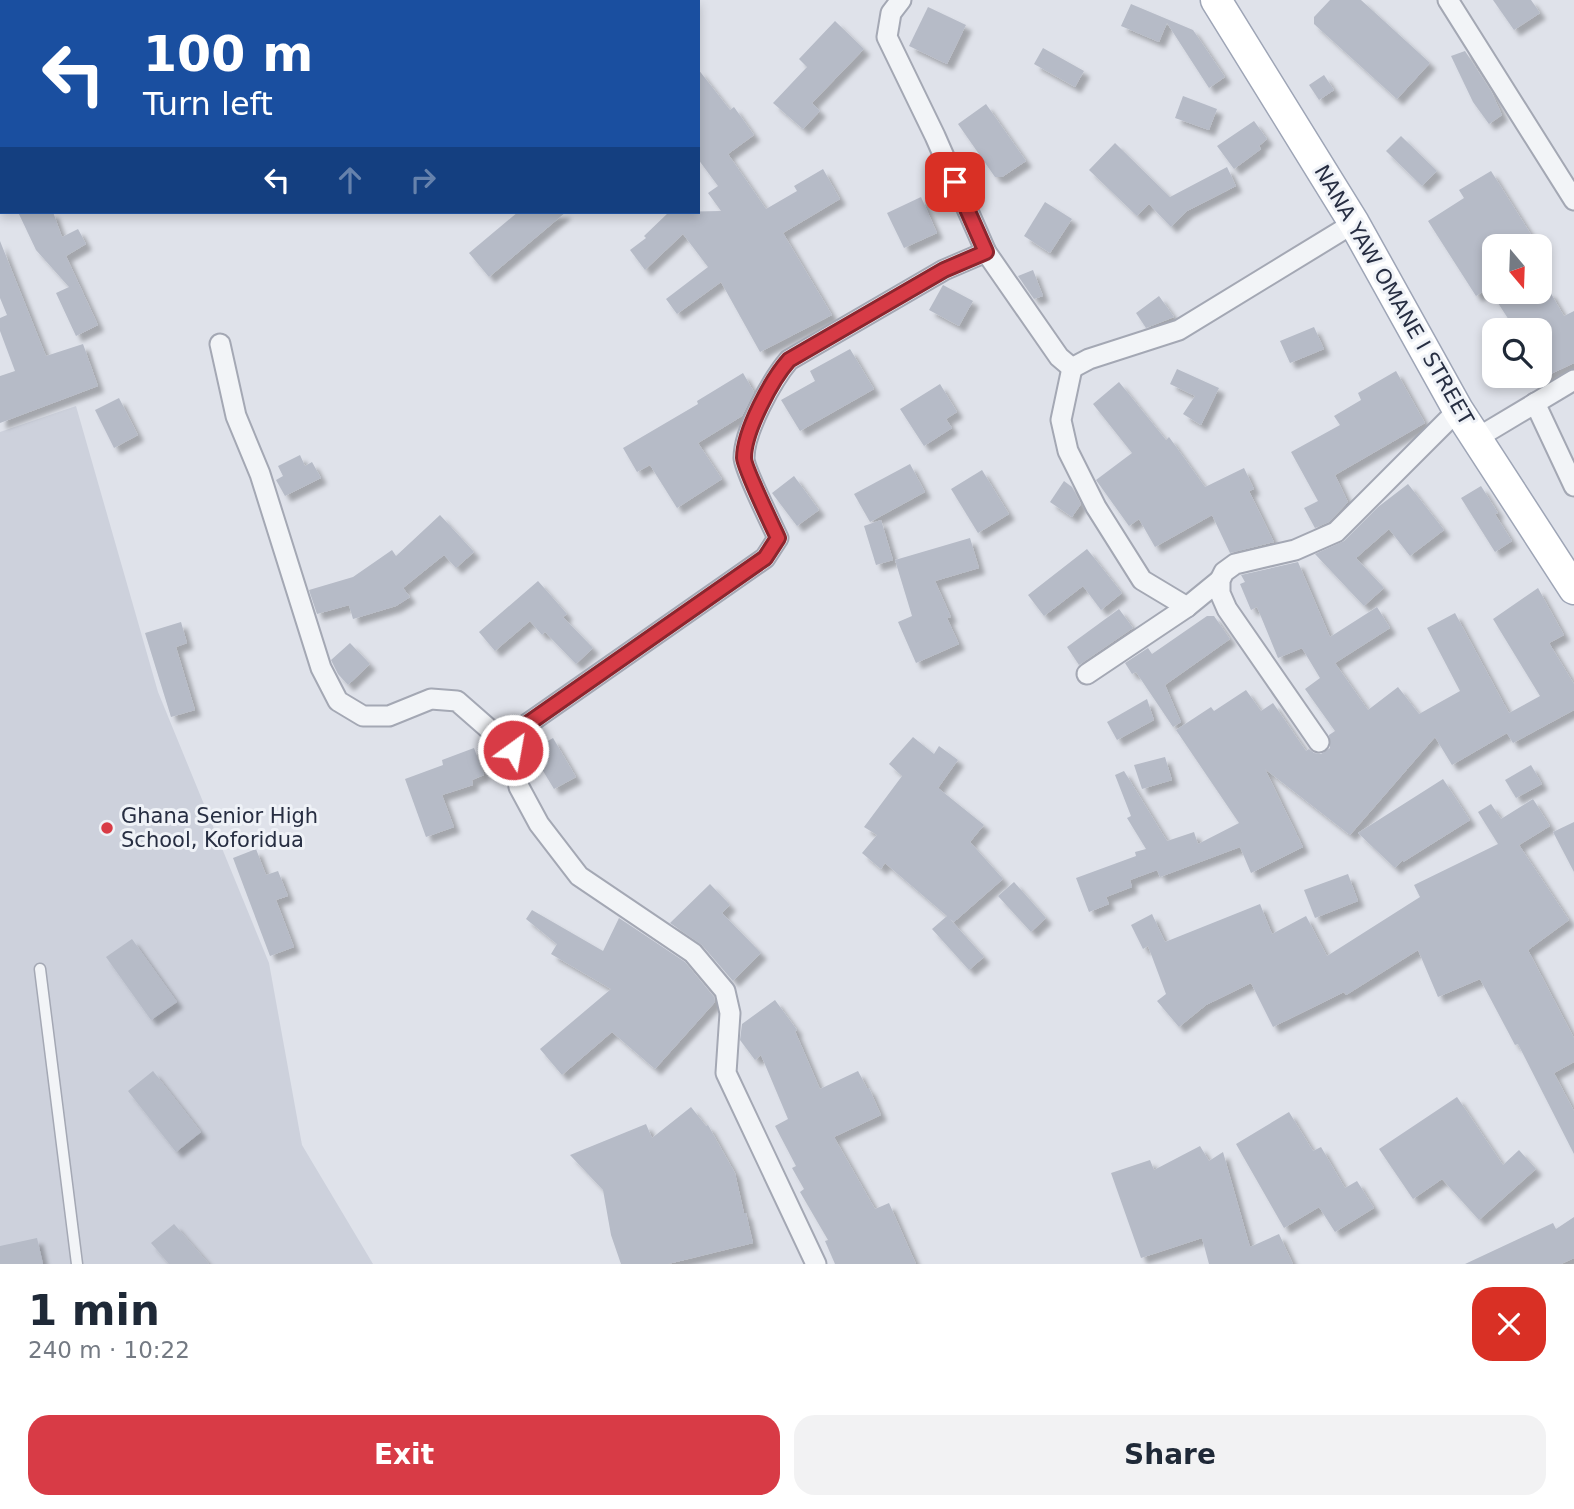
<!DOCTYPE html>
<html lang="en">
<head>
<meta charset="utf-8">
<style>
  :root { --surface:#fff; --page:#f2f2f3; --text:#1f2937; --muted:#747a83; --accent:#d83b46 }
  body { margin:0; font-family:"DejaVu Sans",sans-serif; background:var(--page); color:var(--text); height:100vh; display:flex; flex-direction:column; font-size:26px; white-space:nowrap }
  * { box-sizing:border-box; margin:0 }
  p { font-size:23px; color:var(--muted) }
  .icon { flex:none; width:38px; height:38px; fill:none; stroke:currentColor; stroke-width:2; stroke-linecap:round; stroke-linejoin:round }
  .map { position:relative; height:1264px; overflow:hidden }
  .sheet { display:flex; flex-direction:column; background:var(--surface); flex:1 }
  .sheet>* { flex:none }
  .guide { position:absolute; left:0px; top:0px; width:700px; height:214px; box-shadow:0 4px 10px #0003; background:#1a4fa0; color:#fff; overflow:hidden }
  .needle { width:46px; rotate:161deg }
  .fabs { position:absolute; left:1482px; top:234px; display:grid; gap:14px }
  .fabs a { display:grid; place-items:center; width:70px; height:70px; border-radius:14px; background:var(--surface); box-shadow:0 4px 10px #0003; font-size:35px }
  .pin { position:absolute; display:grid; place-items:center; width:60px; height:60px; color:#fff; margin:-30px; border-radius:14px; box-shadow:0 4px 10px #0006 }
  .me { position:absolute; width:77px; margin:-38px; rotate:32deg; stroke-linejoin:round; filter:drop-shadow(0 0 5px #0008) }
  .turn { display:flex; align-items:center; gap:24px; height:147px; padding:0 28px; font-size:32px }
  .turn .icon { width:91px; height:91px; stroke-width:2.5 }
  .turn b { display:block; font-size:49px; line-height:60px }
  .lanes { display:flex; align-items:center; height:66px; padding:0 28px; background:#0003; justify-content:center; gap:35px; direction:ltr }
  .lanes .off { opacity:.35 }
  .round { display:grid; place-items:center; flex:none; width:74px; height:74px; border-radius:21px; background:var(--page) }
  .head { display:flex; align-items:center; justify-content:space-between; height:119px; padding:0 28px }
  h1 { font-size:42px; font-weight:600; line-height:52px }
  .action { display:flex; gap:14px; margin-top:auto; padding:14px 28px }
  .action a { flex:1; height:80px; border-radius:21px; background:var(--accent); color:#fff; font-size:28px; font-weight:600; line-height:80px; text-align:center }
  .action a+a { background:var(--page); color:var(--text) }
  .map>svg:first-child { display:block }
  .built { fill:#cdd1dc }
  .building { fill:#b6bbc7; filter:url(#shadow) }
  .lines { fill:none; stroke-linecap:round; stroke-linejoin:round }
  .service-casing { stroke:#a4a8b4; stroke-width:13 }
  .minor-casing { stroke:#a4a8b4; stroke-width:23 }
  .primary-casing { stroke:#9ea5b6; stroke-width:33 }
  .service { stroke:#f2f4f7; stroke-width:10 }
  .minor { stroke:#f2f4f7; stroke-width:19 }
  .primary { stroke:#fff; stroke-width:30 }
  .route-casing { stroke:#8c262e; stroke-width:18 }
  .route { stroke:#d83b46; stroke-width:12 }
  .poi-dot { fill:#d83b46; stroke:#eff2f7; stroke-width:2.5 }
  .labels { text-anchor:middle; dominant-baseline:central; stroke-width:6; stroke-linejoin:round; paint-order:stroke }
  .street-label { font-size:21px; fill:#272e42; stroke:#eff2f7 }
  .poi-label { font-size:21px; fill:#272e42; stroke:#eff2f7; text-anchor:start }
</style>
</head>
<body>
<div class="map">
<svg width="1574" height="1264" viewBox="0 0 1574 1264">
  <defs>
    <filter id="shadow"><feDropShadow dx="6" dy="6" stdDeviation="2" flood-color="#0004"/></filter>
  </defs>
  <rect width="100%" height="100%" fill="#dfe2ea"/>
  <polygon class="built" points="76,406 158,692 269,963 302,1145 373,1264 0,1264 0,432"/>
  <g class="building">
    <polygon points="1330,0 1361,0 1430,63 1397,99 1314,24 1314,17"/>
    <polygon points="1493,0 1531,0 1540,13 1514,30"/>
    <polygon points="1131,4 1193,30 1225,77 1209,88 1167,23 1159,42 1121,26"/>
    <polygon points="928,7 966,25 947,64 909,46"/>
    <polygon points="835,21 864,49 812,103 820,111 803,129 773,103 807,67 799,59"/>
    <polygon points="1043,48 1084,71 1075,87 1034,64"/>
    <polygon points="1465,51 1491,91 1502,115 1489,124 1473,102 1451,56"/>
    <polygon points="698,69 730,110 734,107 754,135 728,154 766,209 797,191 794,186 823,169 840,199 783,233 832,315 760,352 721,282 677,314 666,299 708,267 683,234 645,270 630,250 646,238 644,236 669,212 721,211 708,193 718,186 698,159"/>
    <polygon points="1324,75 1334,90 1319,100 1309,85"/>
    <polygon points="1183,96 1217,109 1209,130 1175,118"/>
    <polygon points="986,104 1026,161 1002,177 995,177 958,124"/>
    <polygon points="1254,121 1267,139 1259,146 1261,149 1234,169 1217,146"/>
    <polygon points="1401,136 1437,171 1422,186 1386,151"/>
    <polygon points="1115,143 1170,197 1227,167 1236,186 1187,211 1171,227 1149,204 1137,216 1089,170"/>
    <polygon points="1491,171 1539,247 1494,247 1494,285 1476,296 1428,221 1464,198 1459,190"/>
    <polygon points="921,197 937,233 904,248 887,213"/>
    <polygon points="1045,202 1072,219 1050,253 1024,236"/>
    <polygon points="18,212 53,212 62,237 78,229 86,244 66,256 98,325 76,336 56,293 69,287 36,250"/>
    <polygon points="518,212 566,212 489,277 469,253"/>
    <polygon points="0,241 46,356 83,344 98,386 0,423 0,376 15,371 0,331 0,318 7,315 0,298"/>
    <polygon points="1033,270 1043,296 1034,299 1018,276"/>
    <polygon points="943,285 973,301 959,326 929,310"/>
    <polygon points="1491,292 1550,292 1564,316 1574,311 1574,363 1540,379 1540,331 1516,331"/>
    <polygon points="1159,296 1174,317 1146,328 1136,313"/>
    <polygon points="1314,327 1324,349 1290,363 1280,341"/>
    <polygon points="850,349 874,389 800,431 781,400 815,381 810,371"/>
    <polygon points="1177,369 1219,388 1201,425 1183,414 1195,396 1170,384"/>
    <polygon points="1396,371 1425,423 1335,475 1348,502 1329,522 1315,528 1304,508 1318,501 1291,452 1340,425 1334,416 1361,400 1358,393"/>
    <polygon points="743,373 754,392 742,416 698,443 722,479 677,508 650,465 637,472 623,448 698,404 697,401"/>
    <polygon points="1119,382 1166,440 1169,437 1205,487 1244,468 1254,489 1249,491 1274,542 1230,553 1212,515 1155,547 1139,519 1129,526 1096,480 1132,453 1093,404"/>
    <polygon points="940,384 957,412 946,419 952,428 924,446 900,409"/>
    <polygon points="119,398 138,435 114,448 95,410"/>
    <polygon points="300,455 305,466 312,462 321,478 285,496 276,480 283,476 278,466"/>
    <polygon points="910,464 925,492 870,522 854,494"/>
    <polygon points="982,470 1009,514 978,533 951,489"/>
    <polygon points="794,476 819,510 797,526 772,493"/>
    <polygon points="1064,481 1072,487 1081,504 1072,517 1050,502"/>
    <polygon points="1408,484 1444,530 1410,556 1389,529 1356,558 1384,588 1364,606 1315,554 1344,541 1378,507"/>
    <polygon points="1481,486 1498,513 1495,514 1512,541 1495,552 1461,498"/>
    <polygon points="440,515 474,552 456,568 444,555 403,588 410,597 396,606 353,619 349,605 317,614 309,590 353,577 392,550 396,556"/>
    <polygon points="881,520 893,560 876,565 864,526"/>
    <polygon points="970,538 979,568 935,581 951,617 947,618 959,644 916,663 898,622 912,616 895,560"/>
    <polygon points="1087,549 1122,593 1101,610 1083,586 1044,616 1028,595"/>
    <polygon points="1298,562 1330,637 1377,607 1390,628 1335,663 1368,710 1398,687 1419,714 1460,691 1427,628 1455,613 1509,713 1540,696 1493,619 1538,588 1564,635 1549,643 1574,684 1574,710 1513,743 1507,733 1452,765 1435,737 1350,835 1265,769 1303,847 1251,873 1240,847 1160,877 1157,870 1130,880 1132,887 1106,897 1109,904 1089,912 1076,878 1136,856 1135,852 1146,849 1127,818 1131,816 1115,775 1124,771 1167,841 1194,832 1198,844 1239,823 1176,730 1211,707 1214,711 1246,690 1261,711 1273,703 1306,751 1309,749 1314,753 1321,754 1330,748 1329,735 1335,731 1305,689 1320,678 1302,648 1278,658 1257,607 1251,610 1240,584 1245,582 1241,575"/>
    <polygon points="538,581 567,614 563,617 593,648 576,664 545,632 542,635 530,621 495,651 479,632"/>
    <polygon points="1119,609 1133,628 1079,665 1067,647"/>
    <polygon points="1207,616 1214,616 1230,639 1165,685 1181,722 1173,727 1136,672 1132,674 1125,663 1148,648 1152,654"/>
    <polygon points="181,622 187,643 176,647 195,710 171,717 145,633"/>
    <polygon points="350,643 370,664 348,685 338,674 331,660"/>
    <polygon points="1147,699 1154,720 1117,740 1107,722"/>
    <polygon points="913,737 934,754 939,746 958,760 938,788 984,825 970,842 1003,879 954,922 950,919 984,957 969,970 932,929 947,916 885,863 881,869 862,853 877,835 864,827 902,776 889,764"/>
    <polygon points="553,738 576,777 554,789 531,751"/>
    <polygon points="474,748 484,775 472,780 473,785 442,795 454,827 426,837 405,779 443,765 442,760"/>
    <polygon points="1165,757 1172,780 1142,789 1134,765"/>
    <polygon points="1531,765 1542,784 1516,798 1505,780"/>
    <polygon points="1443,779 1470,820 1403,862 1403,860 1395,868 1358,833"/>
    <polygon points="1533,799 1550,826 1519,845 1569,920 1528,950 1574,1038 1574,1062 1554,1073 1574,1111 1574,1154 1518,1044 1515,1045 1480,979 1438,997 1418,950 1346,995 1344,992 1273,1027 1251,983 1206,1005 1179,1027 1157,1001 1166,994 1148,946 1143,949 1131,925 1152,914 1165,942 1260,904 1272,934 1306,916 1327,956 1420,897 1414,885 1498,844 1478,812 1491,804 1501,819"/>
    <polygon points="1574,822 1574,872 1553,832"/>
    <polygon points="256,849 266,875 278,871 288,896 276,900 294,947 270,956 233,858"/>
    <polygon points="1348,874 1358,901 1315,918 1304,890"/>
    <polygon points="1014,882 1046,918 1031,932 998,896"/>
    <polygon points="710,884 730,905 722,913 761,953 733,981 702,945 670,923"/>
    <polygon points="532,910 603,951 619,918 685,962 714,997 715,1002 655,1069 612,1032 562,1075 540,1049 611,989 551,954 557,944 526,919"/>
    <polygon points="132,939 177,1002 151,1020 106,957"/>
    <polygon points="775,1000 797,1030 795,1031 820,1089 858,1071 867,1088 869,1088 881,1115 834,1137 875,1209 889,1203 916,1264 835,1264 825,1241 828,1240 800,1192 804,1189 792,1168 796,1166 775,1126 788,1119 761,1055 755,1060 740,1040 742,1024"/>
    <polygon points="153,1071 201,1132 176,1152 128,1091"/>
    <polygon points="1457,1097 1503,1165 1519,1150 1536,1169 1479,1220 1442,1179 1413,1199 1379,1149"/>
    <polygon points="691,1107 706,1126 708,1125 735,1173 744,1213 746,1213 753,1243 668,1264 621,1264 611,1235 603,1190 570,1155 646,1124 652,1138"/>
    <polygon points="1289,1112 1313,1151 1321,1147 1345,1188 1357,1181 1374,1208 1335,1232 1319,1207 1284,1228 1236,1144"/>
    <polygon points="1200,1146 1209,1161 1223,1152 1250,1247 1279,1234 1293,1264 1209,1264 1202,1238 1141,1258 1111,1173 1150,1160 1154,1170"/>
    <polygon points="1574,1217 1574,1258 1561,1264 1465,1264 1553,1223 1556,1229"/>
    <polygon points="174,1224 209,1264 169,1264 151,1243"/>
    <polygon points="37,1238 43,1264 0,1264 0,1246"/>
  </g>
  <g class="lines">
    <defs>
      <polyline id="service" points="40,969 77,1264"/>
      <g id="minor">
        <polyline points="901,0 891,13 887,37 935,136 986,252 1059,357 1072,368 1089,359 1179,330 1354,223"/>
        <polyline points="1448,0 1574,200"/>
        <polyline points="220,344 236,416 260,474 321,668 338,701 363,716 389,716 431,699 457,701 513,750"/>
        <polyline points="1072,368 1061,420 1068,451 1096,507 1142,580 1187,607"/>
        <polyline points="1535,403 1574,486"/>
        <polyline points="1477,438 1574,380"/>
        <polyline points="1087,674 1187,607 1220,580"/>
        <polyline points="1319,742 1227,609 1220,593 1220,580 1224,572 1235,564 1295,550 1336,532 1458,410"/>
        <path d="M 816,1264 L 726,1073 L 730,1013 L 725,991 L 693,953 L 579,876 L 539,824 L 519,787 L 513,750 L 526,725 L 765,558 L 778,538 C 772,525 744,468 744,458 C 744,431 772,380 789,360 L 944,270 L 986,252"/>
      </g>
      <polyline id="primary" points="1216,0 1354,223 1458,410 1574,589"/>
    </defs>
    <use href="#service" class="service-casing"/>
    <use href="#minor" class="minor-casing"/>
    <use href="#primary" class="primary-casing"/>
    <use href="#service" class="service"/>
    <use href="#minor" class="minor"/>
    <use href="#primary" class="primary"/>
  </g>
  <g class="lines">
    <defs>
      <path id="route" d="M 513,750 L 526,725 L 765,558 L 778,538 C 772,525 744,467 744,458 C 744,431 772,379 789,360 L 944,270 L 986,252 L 955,182"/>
    </defs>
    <use href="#route" class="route-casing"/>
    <use href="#route" class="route"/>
  </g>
  <circle class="poi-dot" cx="107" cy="828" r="7"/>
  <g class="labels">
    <g class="street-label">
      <text transform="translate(1394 295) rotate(60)">NANA YAW OMANE I STREET</text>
    </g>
    <g class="poi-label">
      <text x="121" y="816">Ghana Senior High<tspan x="121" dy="24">School, Koforidua</tspan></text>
    </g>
  </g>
</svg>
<div class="fabs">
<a><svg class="needle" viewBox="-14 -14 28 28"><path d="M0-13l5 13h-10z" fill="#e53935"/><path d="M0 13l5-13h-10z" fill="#747a83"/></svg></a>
<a><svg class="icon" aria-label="search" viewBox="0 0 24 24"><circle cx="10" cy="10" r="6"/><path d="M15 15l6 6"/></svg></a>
</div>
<div class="pin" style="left:955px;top:182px;background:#d93025"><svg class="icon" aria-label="arrive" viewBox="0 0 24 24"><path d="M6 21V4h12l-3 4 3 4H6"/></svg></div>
<svg class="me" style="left:513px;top:750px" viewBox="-20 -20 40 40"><circle r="17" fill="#d83b46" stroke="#fff" stroke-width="3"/><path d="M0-11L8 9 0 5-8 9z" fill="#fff"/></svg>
<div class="guide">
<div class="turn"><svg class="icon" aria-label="left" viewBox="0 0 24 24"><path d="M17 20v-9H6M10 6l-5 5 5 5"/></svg><div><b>100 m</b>Turn left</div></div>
<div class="lanes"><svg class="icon" aria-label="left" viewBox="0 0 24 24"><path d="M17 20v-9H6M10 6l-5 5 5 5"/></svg><svg class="icon off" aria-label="ahead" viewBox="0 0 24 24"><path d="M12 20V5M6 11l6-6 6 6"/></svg><svg class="icon off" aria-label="right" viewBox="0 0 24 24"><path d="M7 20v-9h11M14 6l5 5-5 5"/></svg></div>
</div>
</div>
<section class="sheet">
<div class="head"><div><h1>1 min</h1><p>240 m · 10:22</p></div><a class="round" style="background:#d93025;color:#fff"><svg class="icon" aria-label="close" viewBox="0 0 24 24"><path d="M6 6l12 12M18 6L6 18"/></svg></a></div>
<div class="action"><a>Exit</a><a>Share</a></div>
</section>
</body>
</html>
